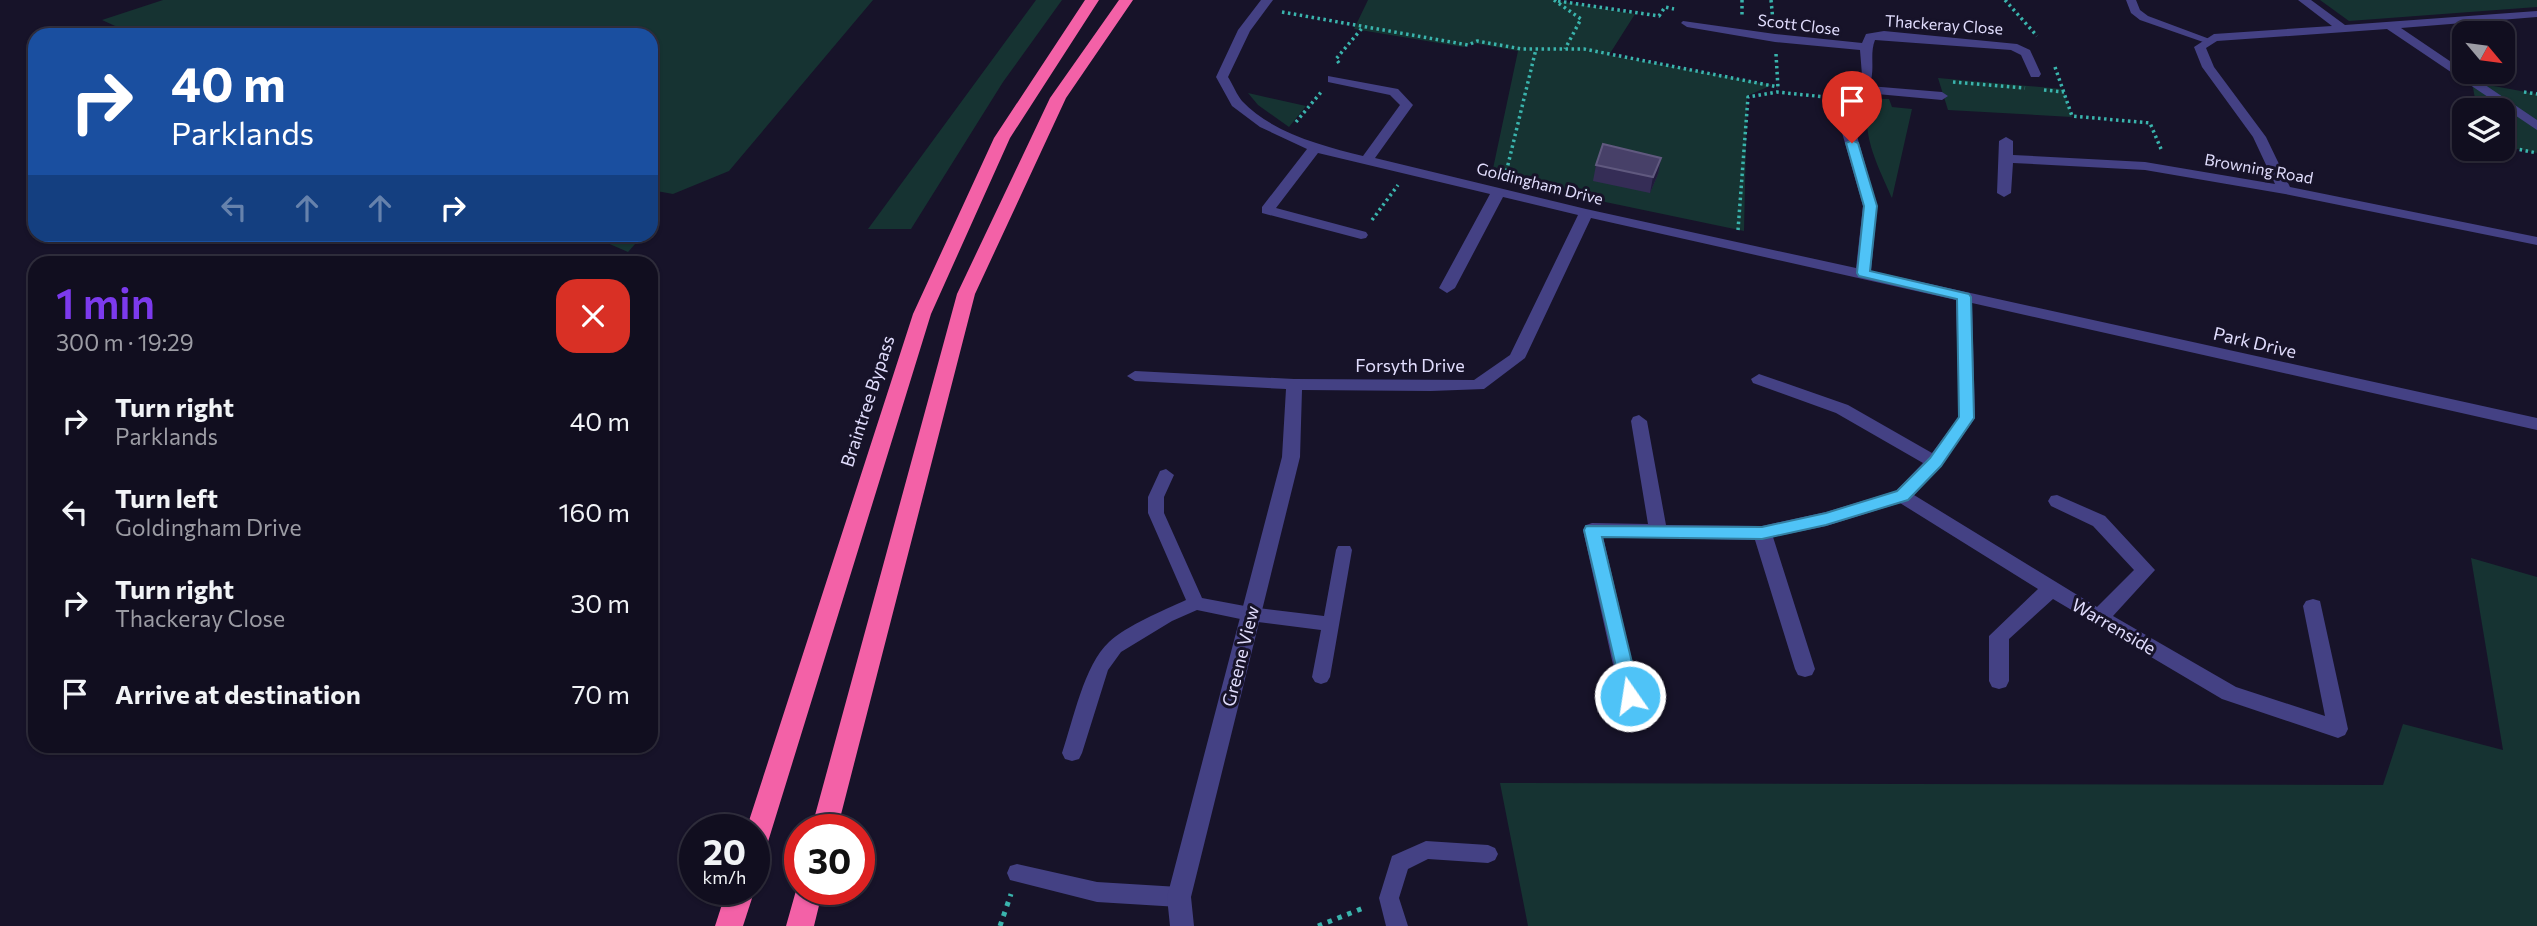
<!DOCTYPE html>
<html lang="en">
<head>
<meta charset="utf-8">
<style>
  :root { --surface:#110e1f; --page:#1a1728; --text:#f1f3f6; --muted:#9c9ca4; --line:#302e3d; --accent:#7c3aed }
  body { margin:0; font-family:Commissioner,sans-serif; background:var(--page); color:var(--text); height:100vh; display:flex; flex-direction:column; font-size:26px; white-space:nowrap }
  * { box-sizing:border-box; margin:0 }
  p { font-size:23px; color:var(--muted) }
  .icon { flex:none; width:38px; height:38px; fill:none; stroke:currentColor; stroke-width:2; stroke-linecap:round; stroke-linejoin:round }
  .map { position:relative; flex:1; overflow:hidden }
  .side { position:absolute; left:28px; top:256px; width:630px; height:497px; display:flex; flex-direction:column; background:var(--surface); border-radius:21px; box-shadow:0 2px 5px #0004,0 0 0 2px var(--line) }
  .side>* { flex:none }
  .hud { position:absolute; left:28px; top:28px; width:630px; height:214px; border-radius:21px; box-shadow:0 2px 5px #0004,0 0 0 2px var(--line); background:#1a4fa0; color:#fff; overflow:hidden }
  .needle { width:46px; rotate:119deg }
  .fabs { position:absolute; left:2452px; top:21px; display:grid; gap:14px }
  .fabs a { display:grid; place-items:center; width:63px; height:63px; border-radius:14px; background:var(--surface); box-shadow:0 2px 5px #0004,0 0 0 2px var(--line); font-size:35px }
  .speed { position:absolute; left:679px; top:814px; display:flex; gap:14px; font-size:35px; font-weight:700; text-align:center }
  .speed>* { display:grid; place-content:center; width:91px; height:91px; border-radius:50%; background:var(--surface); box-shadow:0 2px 5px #0004,0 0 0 2px var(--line); line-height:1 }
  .speed small { font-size:18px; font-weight:400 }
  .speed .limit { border:10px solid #d22; background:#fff; color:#111 }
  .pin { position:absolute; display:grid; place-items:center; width:60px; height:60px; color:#fff; margin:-72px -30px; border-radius:50% 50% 50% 0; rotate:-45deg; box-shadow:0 0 7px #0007 }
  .pin .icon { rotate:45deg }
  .me { position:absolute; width:77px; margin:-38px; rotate:347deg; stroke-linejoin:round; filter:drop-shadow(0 0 5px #0008) }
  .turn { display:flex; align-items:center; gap:24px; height:147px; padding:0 28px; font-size:32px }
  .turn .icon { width:91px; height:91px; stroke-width:2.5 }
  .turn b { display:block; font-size:49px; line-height:60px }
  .lanes { display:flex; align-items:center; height:66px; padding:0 28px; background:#0003; justify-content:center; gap:35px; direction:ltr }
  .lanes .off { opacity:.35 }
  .round { display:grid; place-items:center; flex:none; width:74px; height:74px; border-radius:21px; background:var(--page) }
  .overview { display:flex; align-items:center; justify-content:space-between; height:119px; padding:0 28px }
  h1 { font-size:42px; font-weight:600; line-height:52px; color:var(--accent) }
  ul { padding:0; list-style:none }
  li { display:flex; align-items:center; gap:21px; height:91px; padding:0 28px }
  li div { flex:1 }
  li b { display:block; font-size:26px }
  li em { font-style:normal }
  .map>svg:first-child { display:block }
  .green { fill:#163332 }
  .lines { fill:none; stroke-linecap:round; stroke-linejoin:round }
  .path-far1 { stroke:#3ab4ad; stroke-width:3.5; stroke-dasharray:2.5 3.5; stroke-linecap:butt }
  .path { stroke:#3ab4ad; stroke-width:5; stroke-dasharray:4.5 6; stroke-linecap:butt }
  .lane { fill:#444184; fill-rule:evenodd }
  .street { fill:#444184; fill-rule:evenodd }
  .highway { fill:#f361a7; fill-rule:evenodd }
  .wall { fill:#352d56 }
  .shaded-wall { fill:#211b3c }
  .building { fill:#474068; stroke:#60597f; stroke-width:2 }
  .route { fill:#4fc3f7; stroke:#337fa1; stroke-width:2 }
  .labels { text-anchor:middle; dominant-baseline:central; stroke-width:6; stroke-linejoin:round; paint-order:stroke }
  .far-street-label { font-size:16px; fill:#e1ddfd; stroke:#171329 }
  .street-label { font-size:18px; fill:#e1ddfd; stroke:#171329 }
</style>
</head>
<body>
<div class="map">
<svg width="2537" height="926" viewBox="0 0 2537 926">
  <rect width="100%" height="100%" fill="#171329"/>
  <g class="green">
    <polygon points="163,0 873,0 729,171 673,194 651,190 651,35 135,35 102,20"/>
    <polygon points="1036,0 1062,0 1003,82 911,229 868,229"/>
    <polygon points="1368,0 1554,0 1635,14 1609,55 1772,85 1747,96 1744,231 1491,178 1518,51 1473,43 1463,47 1354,29"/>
    <polygon points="2320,0 2537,0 2537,7 2349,21"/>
    <polygon points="1938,78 2063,89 2072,117 1948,110"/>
    <polygon points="2472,82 2537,94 2537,153 2503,146 2502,110 2477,110"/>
    <polygon points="1248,93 1306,106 1289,127 1258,105"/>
    <path d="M 1877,99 L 1889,99 L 1892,107 L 1912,109 L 1892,198 C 1882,174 1852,120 1877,99 Z"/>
    <polygon points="589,235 643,235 628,252"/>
    <polygon points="2471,558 2537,577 2537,926 1528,926 1500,783 2383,785 2403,724 2503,750"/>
  </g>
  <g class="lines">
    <g class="path-far1">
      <polyline points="1554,0 1581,19 1565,49"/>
      <polyline points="1742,0 1742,17"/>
      <polyline points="1771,0 1773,21"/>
      <polyline points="2005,0 2037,36"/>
      <polyline points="1558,1 1659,16 1665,7 1674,9"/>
      <polyline points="1282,12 1468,45 1477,41 1522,49 1584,49 1778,87"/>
      <polyline points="1776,54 1778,88"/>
      <polyline points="1339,63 1336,59 1363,27"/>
      <polyline points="2055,67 2072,116 2150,123 2161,149"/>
      <polyline points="1953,82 2025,88"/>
      <polyline points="2044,90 2064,92"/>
      <polyline points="2524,92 2537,94"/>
      <polyline points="1296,122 1322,91"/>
      <polyline points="2502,146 2537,153"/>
      <polyline points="1505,177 1536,49"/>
      <polyline points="1372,220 1398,185"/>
      <polyline points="1738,230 1748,97 1777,92 1835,98"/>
    </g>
    <g class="path">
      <polyline points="1000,926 1011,894"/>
      <polyline points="1318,926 1366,907"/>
    </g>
    <g class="lane">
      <polygon points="2126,0 2136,0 2140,10 2148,16 2215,41 2206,43 2140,20 2131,13"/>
      <path d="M 1166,469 L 1174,475 L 1164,497 L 1164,513 L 1202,598 L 1250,607 L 1324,616 L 1336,550 L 1338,546 L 1350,546 L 1352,550 L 1330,677 L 1327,682 L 1321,684 L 1315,682 L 1312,677 L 1321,630 L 1250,621 L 1197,610 L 1172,621 L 1121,652 L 1108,670 L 1082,753 L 1079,759 L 1072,761 L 1065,759 L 1062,753 C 1073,721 1084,665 1109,642 C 1126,626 1164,610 1186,600 L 1148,513 L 1148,497 L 1160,471 Z"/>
      <polygon points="1426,841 1488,845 1495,848 1498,854 1495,860 1488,863 1428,859 1408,869 1399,898 1408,926 1386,926 1379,898 1392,856"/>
      <polygon points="1017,864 1097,882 1179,887 1186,890 1189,897 1186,904 1179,907 1097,902 1010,880 1007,873 1010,866"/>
    </g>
    <g class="street">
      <path d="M 1261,0 L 1273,0 L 1250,31 L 1228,77 C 1233,85 1237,95 1242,101 C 1272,133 1323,146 1363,156 L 1400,105 L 1390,95 L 1328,82 L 1328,76 L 1398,89 L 1413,105 L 1375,158 L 1586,209 L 1856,268 L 1863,206 L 1839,122 L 1862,75 L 1860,50 L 1775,42 L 1687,27 L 1681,23 L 1683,21 L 1775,34 L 1862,43 L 1866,34 L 1884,31 L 2017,44 L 2030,50 L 2041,74 L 2039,77 L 2031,77 L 2021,55 L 2011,50 L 1875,40 C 1869,55 1876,70 1869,86 L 1942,92 L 1948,96 L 1942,100 L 1866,93 L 1853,122 L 1877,206 L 1871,271 L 2537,418 L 2537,430 L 1972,303 L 1975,418 L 1941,466 L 1914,495 L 2097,607 L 2134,570 L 2093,526 L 2051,506 L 2048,501 L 2051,496 L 2057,495 L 2105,516 L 2155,570 L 2113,616 L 2236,687 L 2325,716 L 2303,606 L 2306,601 L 2313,599 L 2320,601 L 2348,729 L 2345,735 L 2338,738 L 2222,699 L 2053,599 L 2009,639 L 2009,681 L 2006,687 L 1999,689 L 1992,687 L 1989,681 L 1989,636 L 2038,589 L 1900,503 L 1826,526 L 1773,537 L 1815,669 L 1812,675 L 1805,677 L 1798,675 L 1795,669 L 1755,540 L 1603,537 L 1640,696 L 1637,702 L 1630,704 L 1623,702 L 1620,696 L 1583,530 L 1586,525 L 1592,523 L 1648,524 L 1631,421 L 1633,417 L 1639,415 L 1647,421 L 1666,525 L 1762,526 L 1826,512 L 1896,491 L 1923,463 L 1836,413 L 1753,383 L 1751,379 L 1759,374 L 1848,405 L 1932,453 L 1959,417 L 1956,300 L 1591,218 L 1525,358 L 1484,389 L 1431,391 L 1302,390 L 1300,457 L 1191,897 L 1194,926 L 1170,926 L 1167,897 L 1282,457 L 1286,389 L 1135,381 L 1127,376 L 1135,371 L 1294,379 L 1474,380 L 1510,355 L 1578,215 L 1503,197 L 1455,288 L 1447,293 L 1439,288 L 1490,194 L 1318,153 L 1276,208 L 1366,232 L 1368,235 L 1366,238 L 1361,239 L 1262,213 L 1262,207 L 1307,149 L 1260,127 L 1232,106 L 1216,77 L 1238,30 Z"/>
      <polygon points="2298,0 2311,0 2345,25 2537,11 2537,17 2401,28 2537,120 2537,130 2387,29 2217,41 2206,48 2214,67 2266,137 2290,187 2537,237 2537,245 2285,194 2145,170 2013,163 2011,193 2004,197 1997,193 1999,141 2006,137 2013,141 2013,155 2145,162 2275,184 2253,137 2202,67 2194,47 2214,34 2332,26"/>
    </g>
    <g class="highway">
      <polygon points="1085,0 1099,0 1010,138 931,314 767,845 764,854 754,857 754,830 746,830 913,314 994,138"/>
      <polygon points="1119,0 1133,0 1066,98 975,294 837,830 811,830 957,294 1050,98"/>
      <polygon points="799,880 800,889 823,889 814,926 786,926"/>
      <polygon points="754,888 755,889 743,926 715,926 727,889"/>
    </g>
  </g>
  <polygon class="wall" points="1661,158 1658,174 1650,193 1593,181 1596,165"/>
  <polygon class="shaded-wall" points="1661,158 1658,174 1650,193 1653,177"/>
  <polygon class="building" points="1603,144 1661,158 1653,177 1596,165"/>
  <polygon class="route" points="1852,140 1858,143 1877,206 1870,271 1969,294 1971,297 1974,418 1941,466 1908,500 1826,525 1762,539 1602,537 1640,696 1637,701 1630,703 1624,701 1584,530 1586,526 1762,527 1826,513 1897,491 1930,458 1959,417 1957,299 1859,276 1857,273 1864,206 1846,143"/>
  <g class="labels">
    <g class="far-street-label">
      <text transform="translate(1799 24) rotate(7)">Scott Close</text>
      <text transform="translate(1944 24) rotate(4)">Thackeray Close</text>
      <text transform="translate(2259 168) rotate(10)">Browning Road</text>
      <text transform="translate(1540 183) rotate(14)">Goldingham Drive</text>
    </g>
    <g class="street-label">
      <text transform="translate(2255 342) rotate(13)">Park Drive</text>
      <text x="1410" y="365">Forsyth Drive</text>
      <text transform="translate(867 401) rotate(-72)">Braintree Bypass</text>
      <text transform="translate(2114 626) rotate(30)">Warrenside</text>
      <text transform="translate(1240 656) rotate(-76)">Greene View</text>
    </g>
  </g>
</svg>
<div class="fabs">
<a><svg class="needle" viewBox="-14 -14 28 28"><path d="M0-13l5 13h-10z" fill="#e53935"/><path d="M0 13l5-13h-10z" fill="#9c9ca4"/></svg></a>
<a><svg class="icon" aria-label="layers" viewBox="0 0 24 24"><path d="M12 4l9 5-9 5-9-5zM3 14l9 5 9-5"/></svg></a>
</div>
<div class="speed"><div>20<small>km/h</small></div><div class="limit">30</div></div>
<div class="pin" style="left:1852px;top:143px;background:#d93025"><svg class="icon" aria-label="arrive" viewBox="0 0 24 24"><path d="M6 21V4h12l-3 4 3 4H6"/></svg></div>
<svg class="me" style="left:1630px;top:696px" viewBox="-20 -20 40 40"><circle r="17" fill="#4fc3f7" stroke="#fff" stroke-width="3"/><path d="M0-11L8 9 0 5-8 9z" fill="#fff"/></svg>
<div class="hud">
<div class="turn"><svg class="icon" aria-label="right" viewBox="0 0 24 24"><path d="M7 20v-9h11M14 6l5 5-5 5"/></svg><div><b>40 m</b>Parklands</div></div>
<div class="lanes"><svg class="icon off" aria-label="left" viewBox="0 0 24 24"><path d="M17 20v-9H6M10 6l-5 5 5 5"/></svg><svg class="icon off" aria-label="ahead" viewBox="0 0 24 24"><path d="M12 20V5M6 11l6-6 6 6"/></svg><svg class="icon off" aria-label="ahead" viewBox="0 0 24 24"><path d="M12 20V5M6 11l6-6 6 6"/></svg><svg class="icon" aria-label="right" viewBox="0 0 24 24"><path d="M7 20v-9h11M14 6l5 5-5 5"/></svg></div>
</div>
<section class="side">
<div class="overview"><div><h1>1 min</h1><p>300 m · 19:29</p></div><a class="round" style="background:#d93025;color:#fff"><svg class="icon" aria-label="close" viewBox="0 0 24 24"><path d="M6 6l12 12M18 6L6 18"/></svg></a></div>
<ul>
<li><svg class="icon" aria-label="right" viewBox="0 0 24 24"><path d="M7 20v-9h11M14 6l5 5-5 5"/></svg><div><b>Turn right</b><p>Parklands</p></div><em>40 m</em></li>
<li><svg class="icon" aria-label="left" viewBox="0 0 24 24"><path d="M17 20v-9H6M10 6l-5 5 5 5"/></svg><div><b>Turn left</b><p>Goldingham Drive</p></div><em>160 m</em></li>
<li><svg class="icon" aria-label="right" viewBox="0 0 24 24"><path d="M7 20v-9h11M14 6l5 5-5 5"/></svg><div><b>Turn right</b><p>Thackeray Close</p></div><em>30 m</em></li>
<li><svg class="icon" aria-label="arrive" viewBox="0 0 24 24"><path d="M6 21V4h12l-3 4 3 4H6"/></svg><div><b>Arrive at destination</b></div><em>70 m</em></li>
</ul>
</section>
</div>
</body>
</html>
